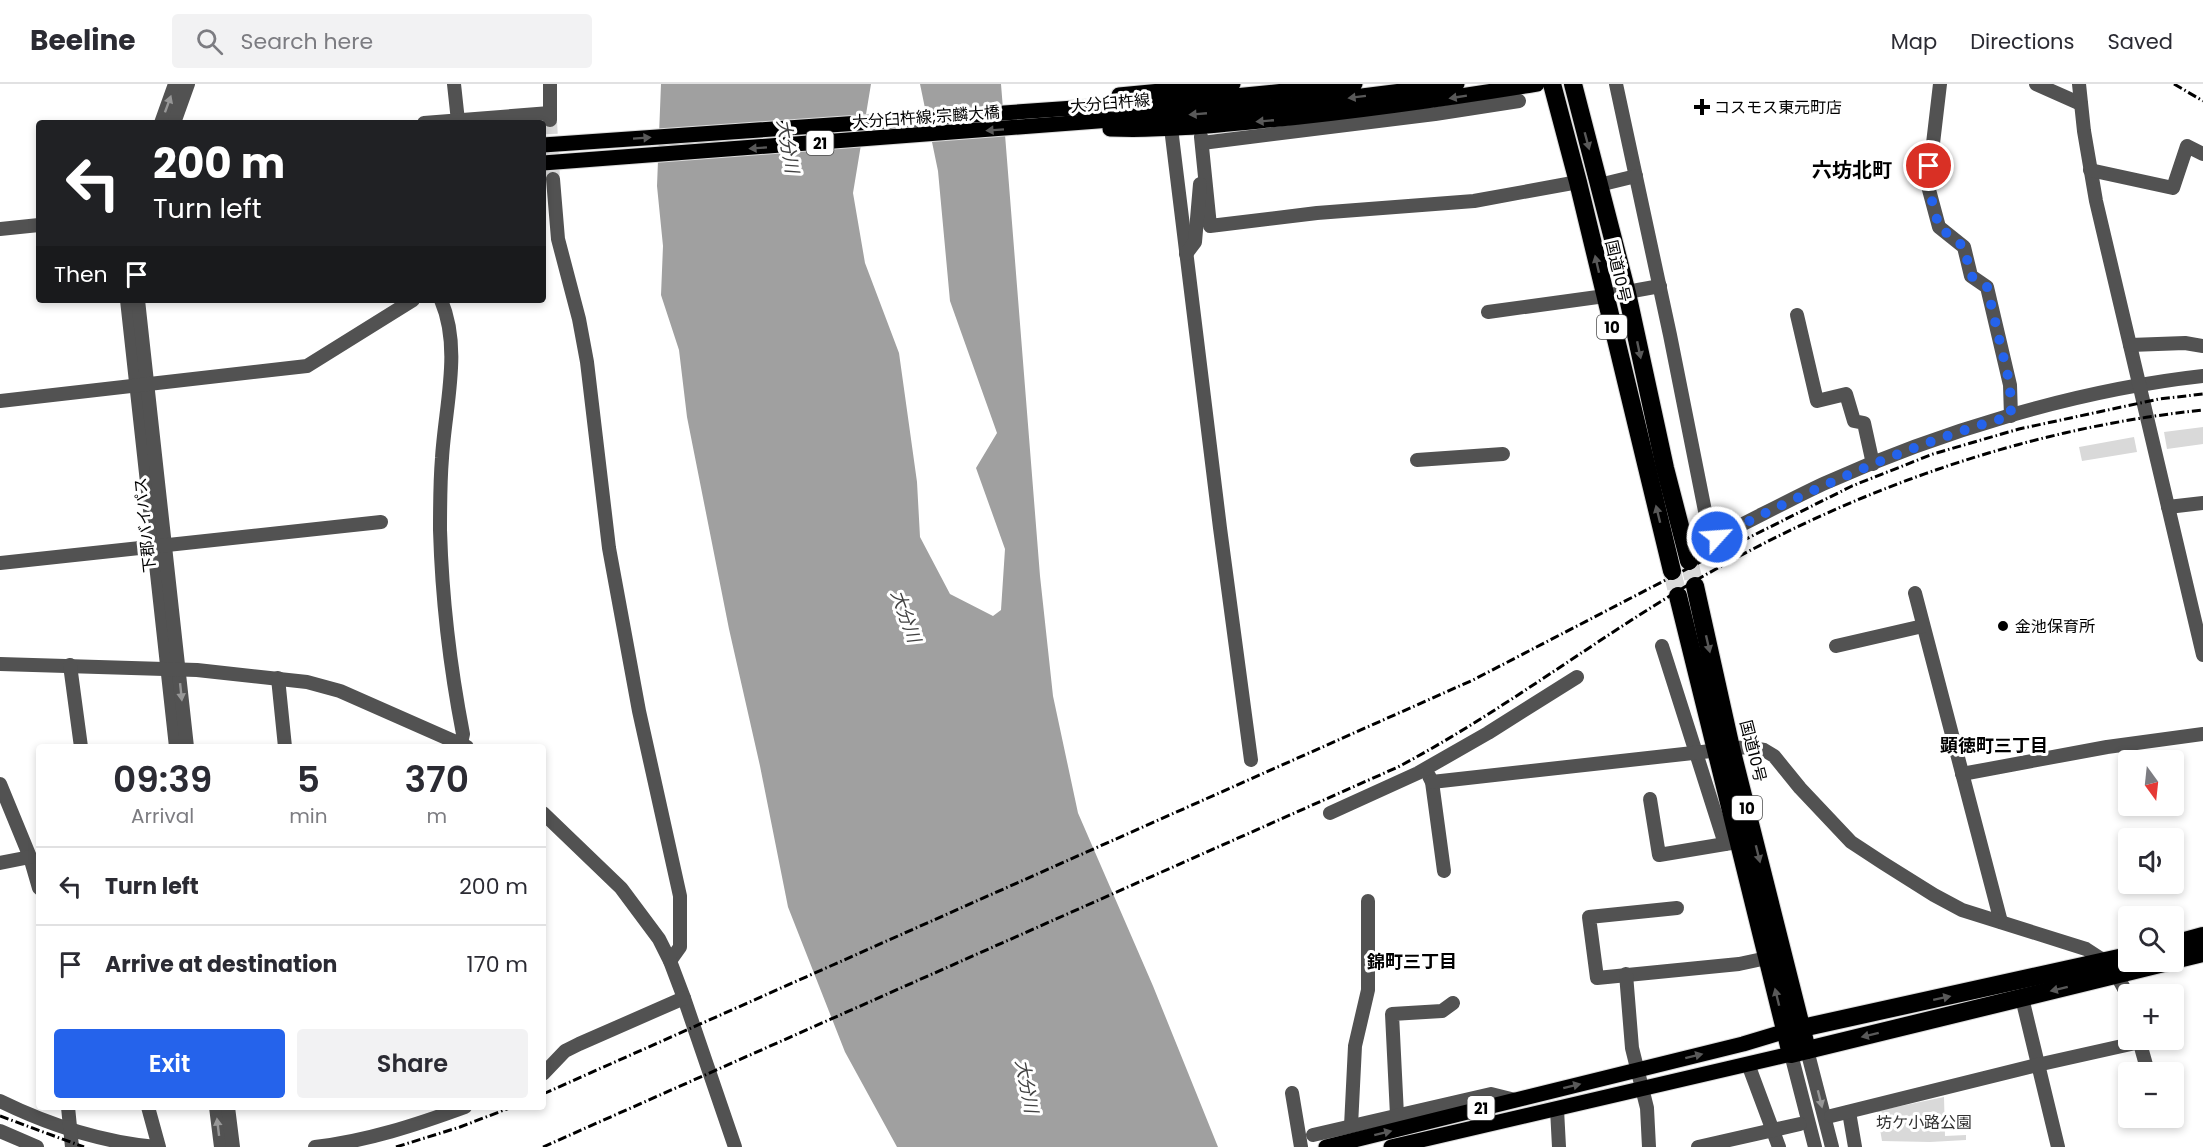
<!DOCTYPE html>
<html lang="en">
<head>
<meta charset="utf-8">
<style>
  :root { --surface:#fff; --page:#f2f2f3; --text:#2b2b33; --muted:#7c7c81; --line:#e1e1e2; --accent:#2563eb }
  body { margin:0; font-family:Poppins,"Noto Sans JP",sans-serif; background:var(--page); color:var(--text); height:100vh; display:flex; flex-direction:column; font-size:22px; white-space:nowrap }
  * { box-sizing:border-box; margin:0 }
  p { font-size:20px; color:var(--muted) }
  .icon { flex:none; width:33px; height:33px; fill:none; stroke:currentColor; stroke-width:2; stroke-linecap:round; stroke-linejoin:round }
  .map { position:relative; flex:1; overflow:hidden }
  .side { position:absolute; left:36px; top:660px; width:510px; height:366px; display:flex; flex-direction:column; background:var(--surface); border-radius:6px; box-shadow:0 3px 9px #0003 }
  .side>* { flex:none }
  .guide { position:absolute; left:36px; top:36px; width:510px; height:183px; border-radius:6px; box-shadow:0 3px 9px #0003; background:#202124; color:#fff; overflow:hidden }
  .needle { width:39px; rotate:165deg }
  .buttons { position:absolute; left:2118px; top:666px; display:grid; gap:12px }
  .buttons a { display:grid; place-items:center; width:66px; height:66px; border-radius:6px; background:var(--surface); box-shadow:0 3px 9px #0003; font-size:30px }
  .pin { position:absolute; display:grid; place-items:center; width:51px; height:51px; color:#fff; margin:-26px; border:3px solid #fff; border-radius:50%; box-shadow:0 2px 6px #0007 }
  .me { position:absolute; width:66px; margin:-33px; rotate:64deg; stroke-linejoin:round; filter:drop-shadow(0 0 4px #0008) }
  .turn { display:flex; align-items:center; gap:21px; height:126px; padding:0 18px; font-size:27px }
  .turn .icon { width:78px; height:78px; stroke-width:2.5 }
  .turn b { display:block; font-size:42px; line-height:51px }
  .then { display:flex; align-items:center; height:57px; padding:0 18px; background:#0003; gap:12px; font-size:22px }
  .eta { display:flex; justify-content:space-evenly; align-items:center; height:102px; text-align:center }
  .eta b { font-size:36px; font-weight:600; line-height:42px }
  .primary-button { display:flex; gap:12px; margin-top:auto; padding:12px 18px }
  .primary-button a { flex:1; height:69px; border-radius:6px; background:var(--accent); color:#fff; font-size:24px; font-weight:600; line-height:69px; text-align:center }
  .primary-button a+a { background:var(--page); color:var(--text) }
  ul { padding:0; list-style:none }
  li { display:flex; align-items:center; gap:18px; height:78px; padding:0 18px; border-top:2px solid var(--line) }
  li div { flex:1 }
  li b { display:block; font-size:22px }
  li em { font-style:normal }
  header { display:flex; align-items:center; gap:36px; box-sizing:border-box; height:84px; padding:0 30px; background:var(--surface); border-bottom:2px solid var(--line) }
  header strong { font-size:28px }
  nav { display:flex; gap:33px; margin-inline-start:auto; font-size:21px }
  .search { width:420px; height:54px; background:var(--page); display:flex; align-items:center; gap:15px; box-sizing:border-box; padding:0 21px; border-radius:6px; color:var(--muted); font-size:22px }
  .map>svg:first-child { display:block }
  .green { fill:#d9d9d9 }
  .water { fill:#a0a0a0 }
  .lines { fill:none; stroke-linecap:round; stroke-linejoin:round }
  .minor-tunnel { stroke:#d9d9d9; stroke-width:14; stroke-dasharray:14 7; stroke-linecap:butt }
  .highway-tunnel { stroke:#d9d9d9; stroke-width:18; stroke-dasharray:18 9; stroke-linecap:butt }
  .major-casing { stroke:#dbdbdb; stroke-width:17 }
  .highway-casing { stroke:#dbdbdb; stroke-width:20 }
  .minor { stroke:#525252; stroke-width:14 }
  .major { stroke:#000; stroke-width:15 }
  .highway { stroke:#000; stroke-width:18 }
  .rail { stroke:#000; stroke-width:3; stroke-dasharray:9 3 1.5 3; stroke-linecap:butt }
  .oneway { fill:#595959 }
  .oneway2 { fill:#979797 }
  .route { stroke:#2563eb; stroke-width:10; stroke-dasharray:0 18 }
  .poi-dot { fill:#000; stroke:#fff; stroke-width:2 }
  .labels { text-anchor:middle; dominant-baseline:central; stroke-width:6; stroke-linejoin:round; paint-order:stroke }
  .shield { fill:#fff; stroke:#4c4c4c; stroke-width:1.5 }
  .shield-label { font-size:15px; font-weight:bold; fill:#000 }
  .street-label { font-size:16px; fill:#000; stroke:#fff }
  .poi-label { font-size:16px; fill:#000; stroke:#fff; text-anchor:start }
  .park-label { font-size:16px; fill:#303030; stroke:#fff }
  .water-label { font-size:18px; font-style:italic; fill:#414141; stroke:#fff }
  .neighbourhood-label { font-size:18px; font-weight:bold; fill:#000; stroke:#fff }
  .quarter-label { font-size:20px; font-weight:bold; fill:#000; stroke:#fff }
</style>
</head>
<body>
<header>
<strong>Beeline</strong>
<div class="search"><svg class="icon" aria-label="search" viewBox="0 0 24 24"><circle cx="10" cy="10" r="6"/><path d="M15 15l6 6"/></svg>Search here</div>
<nav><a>Map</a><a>Directions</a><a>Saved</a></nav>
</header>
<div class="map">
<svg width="2203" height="1063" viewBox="0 0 2203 1063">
  <rect width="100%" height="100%" fill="#fff"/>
  <g class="green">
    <polygon points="2203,343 2203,360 2167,365 2164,348"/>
    <polygon points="2134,353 2137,368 2082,377 2079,363"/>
    <polygon points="1944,1013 1945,1052 1966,1051 1966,1056 1930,1058 1882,1057 1877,1027"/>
  </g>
  <polygon class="water" points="661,0 871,0 853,109 865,179 899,269 917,398 920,453 950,510 993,532 1001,526 1005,465 976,384 997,349 950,217 938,87 920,0 1001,0 1040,492 1053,612 1078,729 1153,902 1218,1063 897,1063 845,968 788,823 760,682 729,545 687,333 679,266 661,211 663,162 657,102"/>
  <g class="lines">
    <polyline class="minor-tunnel" points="550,36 553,95"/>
    <g class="highway-tunnel">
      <polyline points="1689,477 1695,502"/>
      <polyline points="1672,487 1678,512"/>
    </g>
    <defs>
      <g id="major">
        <polyline points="1119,11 1233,0"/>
        <path d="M 1110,45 C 1160,47 1210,42 1260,37 C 1353,28 1445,15 1537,0"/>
        <polyline points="543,61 1204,15 1355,0"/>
        <polyline points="543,79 1203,29 1298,20 1457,0"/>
        <polyline points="1326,1063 1743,960 1786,947"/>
        <polyline points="1391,1063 1791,970"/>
      </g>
      <g id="highway">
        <polyline points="1552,0 1578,98 1672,487"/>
        <polyline points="1573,0 1627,209 1665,384 1689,477"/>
        <polyline points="1695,502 1731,664 1807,966"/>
        <polyline points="1678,512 1791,970 2168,878"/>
        <polyline points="2174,860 2203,852"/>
        <polyline points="2174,876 2203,869"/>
        <polyline points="1793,946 2128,872"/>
      </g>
    </defs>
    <use href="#major" class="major-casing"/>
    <use href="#highway" class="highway-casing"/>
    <g class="minor">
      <polyline points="454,0 458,37"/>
      <polyline points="550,0 550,36"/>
      <path d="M 1616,0 L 1670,251 L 1709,447 L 1717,453 C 1752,436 1787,417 1823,400 C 1939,348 2076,306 2203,292"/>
      <polyline points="1940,0 1928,102 1939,143 1964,163 1971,192 1987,203 2010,301 2011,332"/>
      <polyline points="2036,0 2081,20"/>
      <polyline points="2079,0 2084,47 2096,117 2203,571"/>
      <polyline points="161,39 175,0"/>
      <polyline points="174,39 188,0"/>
      <polyline points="424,39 550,29"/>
      <polyline points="1171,44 1220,444 1251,676"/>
      <polyline points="1201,53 1210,142 1317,129 1474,117 1578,98"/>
      <polyline points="1202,59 1435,30 1519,17"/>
      <polyline points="2090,86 2173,104 2187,62 2203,70"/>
      <polyline points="553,95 558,155 579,235 587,278 609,464 639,627 680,812 680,863 670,877"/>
      <polyline points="1599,101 1636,92"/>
      <polyline points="0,145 39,141"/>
      <polyline points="1186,170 1195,158 1200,100"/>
      <polyline points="127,216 176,663"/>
      <polyline points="138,216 187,663"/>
      <path d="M 441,216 C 462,265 445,322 442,374 C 440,398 440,422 440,446 C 442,515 450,583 463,650 L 461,659"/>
      <polyline points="1488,228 1605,212 1660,202"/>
      <polyline points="1797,231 1817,317 1846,310 1854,337 1864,339 1873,380"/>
      <polyline points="2130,261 2185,259 2203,262"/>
      <polyline points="0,317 307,282 413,216"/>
      <polyline points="1417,376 1503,370"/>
      <polyline points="2168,423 2203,419"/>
      <polyline points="0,479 381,438"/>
      <polyline points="1915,509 2001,838"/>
      <polyline points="1662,562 1725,760"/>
      <polyline points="1836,562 1923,542"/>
      <polyline points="0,580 197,586 307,598 340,607 467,663"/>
      <polyline points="70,581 81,663"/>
      <polyline points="278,594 285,663"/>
      <polyline points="1962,690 2107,663 2203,650"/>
      <polyline points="1429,692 1432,698 1444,787"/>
      <polyline points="1432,698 1747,663 1764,666 1774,672 1800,704 1851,758 1883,779 1934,811 1962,826 2086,865 2106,878 2116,890 2126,908 2128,917"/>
      <polyline points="0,700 30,773 39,804"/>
      <polyline points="1650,715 1659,771 1731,759"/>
      <polyline points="543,729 621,804 659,855 670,877 684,914 735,1063"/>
      <polyline points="1330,729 1418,689 1488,649 1577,593"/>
      <polyline points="0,779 30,773"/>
      <polyline points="1677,824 1589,833 1597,894 1739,880 1767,874"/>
      <polyline points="1626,890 1632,964 1647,1024 1649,1063"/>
      <polyline points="2022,914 2058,1063"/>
      <polyline points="2139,956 2148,988"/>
      <polyline points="1807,966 1832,1063"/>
      <polyline points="1791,970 1815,1063"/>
      <polyline points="1748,980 1779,1063"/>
      <polyline points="543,990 565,967 579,960 684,914"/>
      <polyline points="1292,1009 1301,1063"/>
      <path d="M 0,1017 C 49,1041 102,1058 156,1063"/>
      <polyline points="68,1023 72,1063"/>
      <polyline points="148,1023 159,1063"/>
      <polyline points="216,1023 221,1063"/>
      <polyline points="228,1023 233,1063"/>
      <polyline points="1557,1025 1559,1063"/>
      <polyline points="1849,1028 1855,1063"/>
      <polyline points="1397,1031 1392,930 1442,927 1453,919"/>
      <polyline points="1831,1032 2037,981 2140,958"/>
      <polyline points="2160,1034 2160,1035"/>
      <polyline points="1351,1042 1355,962 1368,906 1368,817"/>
      <polyline points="0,1047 37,1063"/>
      <polyline points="1313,1051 1491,1010 1515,1016"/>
      <path d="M 315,1063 C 367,1057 416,1041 465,1023"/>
      <polyline points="1698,1063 1800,1040"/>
    </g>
    <use href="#major" class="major"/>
    <use href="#highway" class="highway"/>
    <g class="rail">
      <polyline points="2174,0 2203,17"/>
      <polyline points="543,1010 1473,596 1708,474 1852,402 1933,370 2019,345 2159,315 2203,310"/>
      <polyline points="0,1032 84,1063"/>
      <polyline points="396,1063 460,1043 512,1023"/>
      <path d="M 543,1063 L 1398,683 C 1498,630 1586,562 1683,504 C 1841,410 2019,345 2203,326"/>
    </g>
  </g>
  <defs><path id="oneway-solid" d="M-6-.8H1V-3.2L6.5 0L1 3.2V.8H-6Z" transform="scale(1.5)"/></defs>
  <g class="oneway">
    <use href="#oneway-solid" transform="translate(1357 13) rotate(173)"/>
    <use href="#oneway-solid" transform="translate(1458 13) rotate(171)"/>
    <use href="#oneway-solid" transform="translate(1198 30) rotate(175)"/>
    <use href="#oneway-solid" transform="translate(1265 37) rotate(175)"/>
    <use href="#oneway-solid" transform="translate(995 46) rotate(176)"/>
    <use href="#oneway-solid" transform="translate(642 54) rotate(-4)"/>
    <use href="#oneway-solid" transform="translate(1587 57) rotate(75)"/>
    <use href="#oneway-solid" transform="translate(758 64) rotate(176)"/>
    <use href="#oneway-solid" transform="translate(1597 180) rotate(-103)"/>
    <use href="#oneway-solid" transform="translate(1639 266) rotate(78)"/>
    <use href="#oneway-solid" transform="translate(1658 430) rotate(-104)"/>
    <use href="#oneway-solid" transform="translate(1708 560) rotate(77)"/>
    <use href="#oneway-solid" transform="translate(1758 770) rotate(76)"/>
    <use href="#oneway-solid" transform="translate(2059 905) rotate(166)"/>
    <use href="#oneway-solid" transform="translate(1777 913) rotate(-104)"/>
    <use href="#oneway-solid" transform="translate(1942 914) rotate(-12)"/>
    <use href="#oneway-solid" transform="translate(1870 951) rotate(166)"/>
    <use href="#oneway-solid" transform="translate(1694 972) rotate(-14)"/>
    <use href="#oneway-solid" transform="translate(1572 1002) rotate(-14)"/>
    <use href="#oneway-solid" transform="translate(1383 1049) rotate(-14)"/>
  </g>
  <g class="oneway2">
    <use href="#oneway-solid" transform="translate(168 20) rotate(-70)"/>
    <use href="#oneway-solid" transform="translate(181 608) rotate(84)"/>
    <use href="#oneway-solid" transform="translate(1820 1015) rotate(76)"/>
    <use href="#oneway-solid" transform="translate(218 1043) rotate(-97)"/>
  </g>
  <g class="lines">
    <path class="route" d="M 1717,453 C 1813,405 1907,361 2011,332 L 2010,301 L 1987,203 L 1971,192 L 1964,163 L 1939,143 L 1928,102 L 1929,82"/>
  </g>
  <g class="poi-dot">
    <path d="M1699 14h6v6h6v6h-6v6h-6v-6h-6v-6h6z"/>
    <circle cx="2003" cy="542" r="6"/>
  </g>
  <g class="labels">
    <g class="shield">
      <rect x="806.5" y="47" width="27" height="24" rx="4.5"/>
      <rect x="1597" y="231" width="30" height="24" rx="4.5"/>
      <rect x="1732" y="712" width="30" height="24" rx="4.5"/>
      <rect x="1467.5" y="1012" width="27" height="24" rx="4.5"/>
    </g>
    <g class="shield-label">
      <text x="820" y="59">21</text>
      <text x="1612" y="243">10</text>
      <text x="1747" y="724">10</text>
      <text x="1481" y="1024">21</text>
    </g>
    <g class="street-label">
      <text transform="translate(1110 19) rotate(-5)">大分臼杵線</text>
      <text transform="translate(926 33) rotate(-4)">大分臼杵線;宗麟大橋</text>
      <text transform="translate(1618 187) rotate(77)">国道10号</text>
      <text transform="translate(145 441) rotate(-96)">下郡バイパス</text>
      <text transform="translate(1753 667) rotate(76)">国道10号</text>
    </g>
    <g class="poi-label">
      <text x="1714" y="23">コスモス東元町店</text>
      <text x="2015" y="542">金池保育所</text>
    </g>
    <g class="park-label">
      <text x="1924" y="1038">坊ケ小路公園</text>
    </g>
    <g class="water-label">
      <text transform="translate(788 62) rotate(80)">大分川</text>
      <text transform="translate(906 532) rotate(70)">大分川</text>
      <text transform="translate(1027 1002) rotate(79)">大分川</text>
    </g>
    <g class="neighbourhood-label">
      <text x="1994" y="661">顕徳町三丁目</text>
      <text x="1412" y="877">錦町三丁目</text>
    </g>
    <g class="quarter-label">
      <text x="1852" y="86">六坊北町</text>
    </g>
  </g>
</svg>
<div class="buttons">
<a><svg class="needle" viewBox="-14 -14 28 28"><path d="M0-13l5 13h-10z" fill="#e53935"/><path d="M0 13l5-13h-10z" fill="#7c7c81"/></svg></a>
<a><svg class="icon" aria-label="sound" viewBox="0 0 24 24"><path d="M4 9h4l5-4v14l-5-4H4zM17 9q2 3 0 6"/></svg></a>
<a><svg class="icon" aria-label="search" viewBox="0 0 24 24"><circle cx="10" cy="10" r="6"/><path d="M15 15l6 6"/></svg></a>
<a>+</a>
<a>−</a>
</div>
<div class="pin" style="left:1929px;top:82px;background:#d93025"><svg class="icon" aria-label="arrive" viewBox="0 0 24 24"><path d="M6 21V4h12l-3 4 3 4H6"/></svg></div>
<svg class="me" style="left:1717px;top:453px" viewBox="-20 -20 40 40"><circle r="17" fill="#2563eb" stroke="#fff" stroke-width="3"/><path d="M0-11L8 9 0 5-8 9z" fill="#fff"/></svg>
<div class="guide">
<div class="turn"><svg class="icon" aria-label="left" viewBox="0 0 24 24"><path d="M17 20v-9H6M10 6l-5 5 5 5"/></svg><div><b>200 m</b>Turn left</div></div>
<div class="then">Then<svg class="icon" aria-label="arrive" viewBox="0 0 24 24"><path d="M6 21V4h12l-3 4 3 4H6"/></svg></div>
</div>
<section class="side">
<div class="eta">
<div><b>09:39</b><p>Arrival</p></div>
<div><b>5</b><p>min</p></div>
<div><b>370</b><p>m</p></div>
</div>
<ul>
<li><svg class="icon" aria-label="left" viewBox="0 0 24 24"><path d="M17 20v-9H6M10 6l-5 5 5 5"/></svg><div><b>Turn left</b></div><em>200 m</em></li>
<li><svg class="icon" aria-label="arrive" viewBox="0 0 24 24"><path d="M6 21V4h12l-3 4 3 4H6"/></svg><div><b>Arrive at destination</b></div><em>170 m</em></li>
</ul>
<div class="primary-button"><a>Exit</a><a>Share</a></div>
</section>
</div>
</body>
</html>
